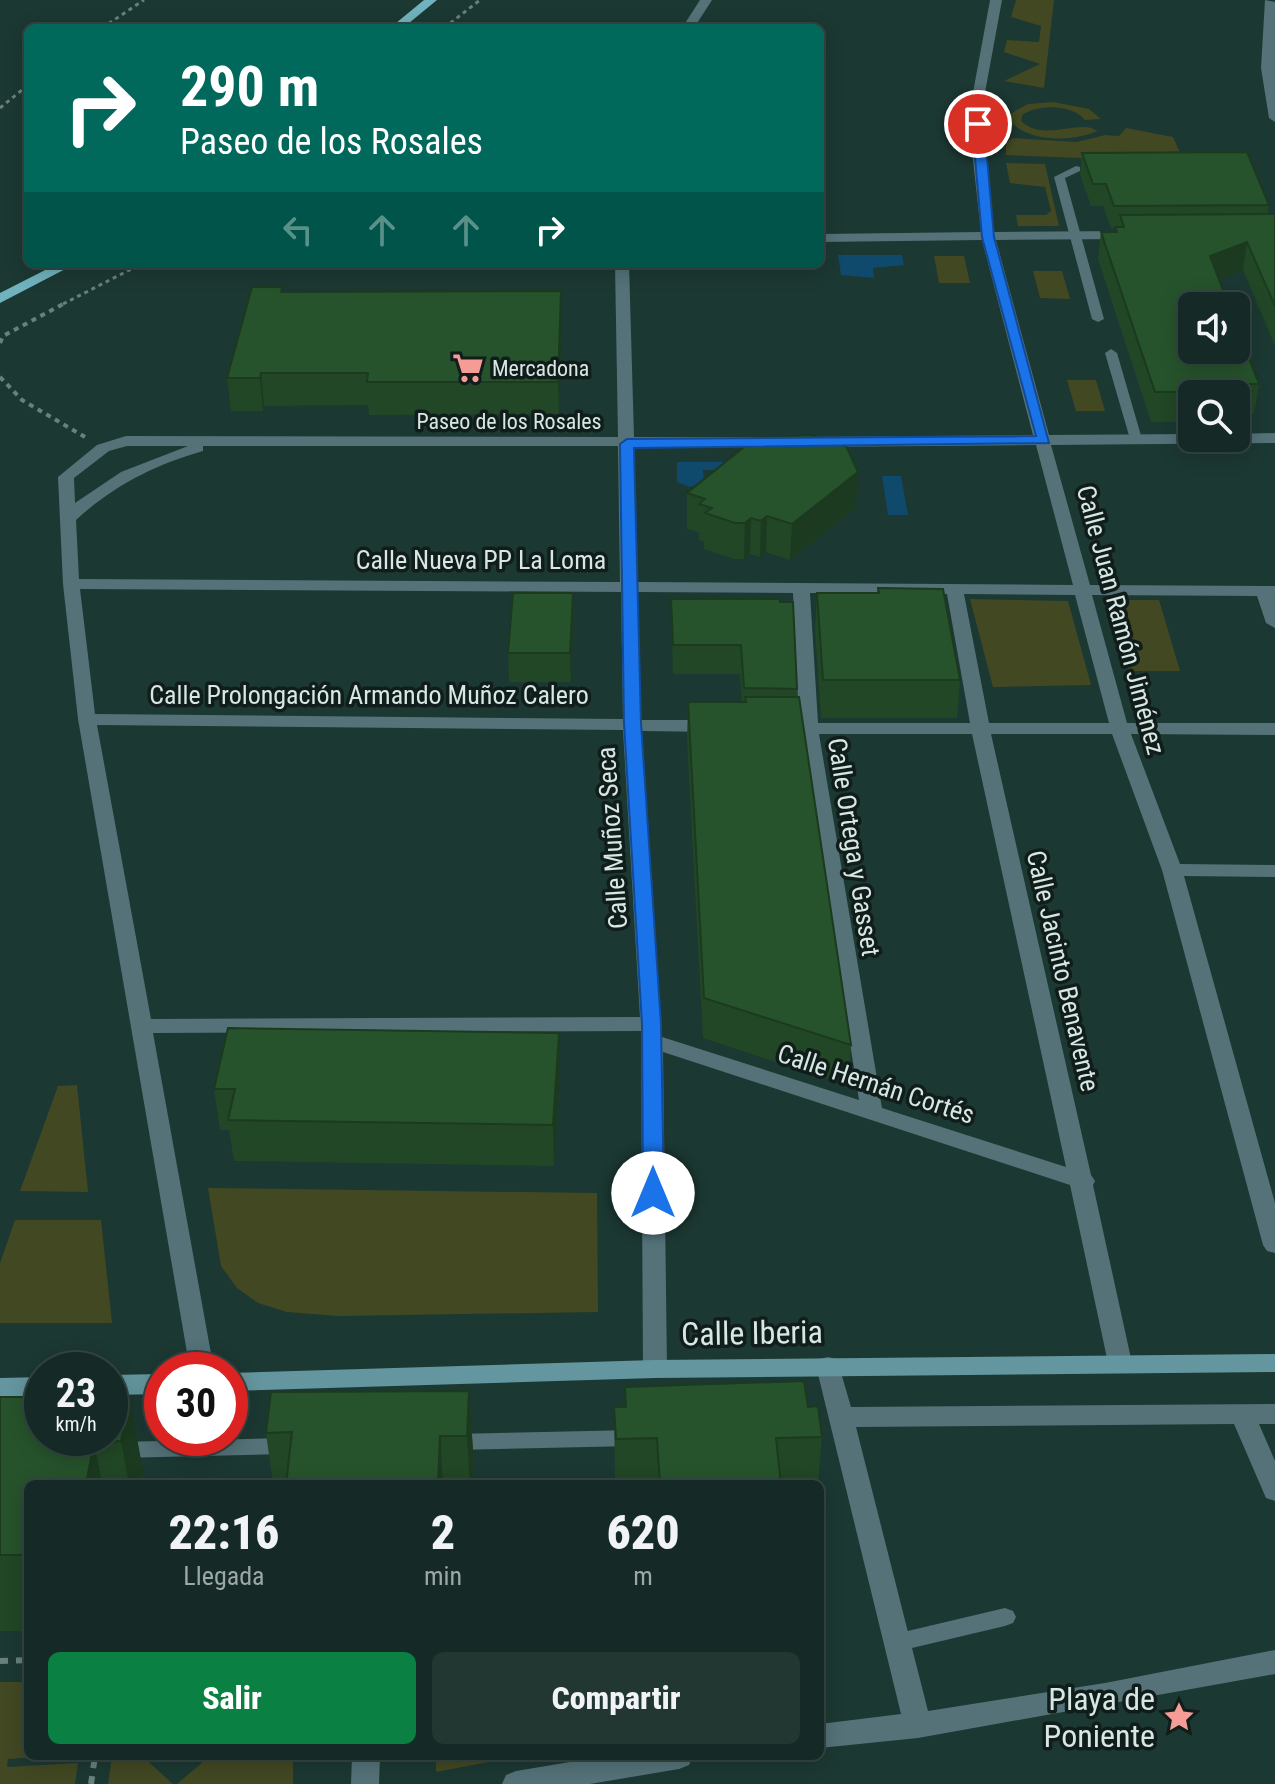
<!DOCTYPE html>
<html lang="es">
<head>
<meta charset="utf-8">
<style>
  :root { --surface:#152a26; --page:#223632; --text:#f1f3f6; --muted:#9da7a7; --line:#344643; --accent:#0b8043 }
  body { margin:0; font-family:"Roboto Condensed",sans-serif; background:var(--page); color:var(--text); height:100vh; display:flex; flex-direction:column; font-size:30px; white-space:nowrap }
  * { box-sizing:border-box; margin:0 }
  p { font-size:26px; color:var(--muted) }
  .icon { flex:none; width:44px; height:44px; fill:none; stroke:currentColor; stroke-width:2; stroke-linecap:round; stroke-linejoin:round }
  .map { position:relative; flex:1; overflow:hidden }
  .details { position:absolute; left:24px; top:1480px; width:800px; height:280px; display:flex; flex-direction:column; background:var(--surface); border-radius:12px; box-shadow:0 4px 20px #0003,0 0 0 2px var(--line) }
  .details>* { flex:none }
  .guide { position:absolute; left:24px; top:24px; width:800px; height:244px; border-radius:12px; box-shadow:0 4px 20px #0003,0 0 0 2px var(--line); background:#00695c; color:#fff; overflow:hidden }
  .fabs { position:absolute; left:1178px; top:292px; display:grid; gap:16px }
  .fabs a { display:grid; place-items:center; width:72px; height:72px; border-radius:12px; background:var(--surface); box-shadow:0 4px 20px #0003,0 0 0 2px var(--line); font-size:40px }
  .speed { position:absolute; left:24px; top:1352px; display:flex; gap:16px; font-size:40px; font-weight:700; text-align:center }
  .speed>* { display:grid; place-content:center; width:104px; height:104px; border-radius:50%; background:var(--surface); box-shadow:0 4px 20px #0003,0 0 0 2px var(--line); line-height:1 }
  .speed small { font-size:20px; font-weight:400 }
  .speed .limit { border:12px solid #d22; background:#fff; color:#111 }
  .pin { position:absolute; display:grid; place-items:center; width:68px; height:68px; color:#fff; margin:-34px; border:4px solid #fff; border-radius:50%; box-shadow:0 2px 8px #0007 }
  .me { position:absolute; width:88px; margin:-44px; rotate:0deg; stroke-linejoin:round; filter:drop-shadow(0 0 6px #0008) }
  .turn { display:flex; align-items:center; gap:28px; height:168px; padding:0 24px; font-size:36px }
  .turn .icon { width:104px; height:104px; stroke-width:2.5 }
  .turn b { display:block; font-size:56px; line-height:68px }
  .lanes { display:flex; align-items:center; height:76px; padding:0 24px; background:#0003; justify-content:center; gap:40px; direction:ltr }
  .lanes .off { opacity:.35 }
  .eta { display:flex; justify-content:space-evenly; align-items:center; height:136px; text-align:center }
  .eta b { font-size:48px; font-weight:800; line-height:56px }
  .primary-button { display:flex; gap:16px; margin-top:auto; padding:16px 24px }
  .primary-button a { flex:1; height:92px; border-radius:12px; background:var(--accent); color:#fff; font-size:32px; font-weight:800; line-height:92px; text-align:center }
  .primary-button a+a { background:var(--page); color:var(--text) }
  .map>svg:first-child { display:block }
  .green { fill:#424822 }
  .water { fill:#0f4a6c }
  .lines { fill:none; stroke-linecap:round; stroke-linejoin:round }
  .path-far2 { stroke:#69807b; stroke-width:3; stroke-dasharray:4 4; stroke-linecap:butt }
  .path-far1 { stroke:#69807b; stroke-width:4; stroke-dasharray:5 5; stroke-linecap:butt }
  .path { stroke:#69807b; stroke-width:6; stroke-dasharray:8 8; stroke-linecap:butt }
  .lane { fill:#547278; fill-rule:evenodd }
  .street { fill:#547278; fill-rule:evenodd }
  .secondary { fill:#64969f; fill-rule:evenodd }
  .primary { fill:#70b2bd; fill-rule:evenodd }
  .wall { fill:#214726 }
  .shaded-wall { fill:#1b3a1f }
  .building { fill:#26532c; stroke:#1b3a1f; stroke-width:2 }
  .route { fill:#1a73e8; stroke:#114b97; stroke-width:2 }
  .labels { text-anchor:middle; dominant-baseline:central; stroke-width:7; stroke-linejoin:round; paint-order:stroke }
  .far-poi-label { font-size:22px; fill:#d7e7e3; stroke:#101d1a; text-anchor:start }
  .far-street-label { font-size:22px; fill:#d7e7e3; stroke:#101d1a }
  .street-label { font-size:26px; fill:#d7e7e3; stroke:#101d1a }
  .near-street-label { font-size:32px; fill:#d7e7e3; stroke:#101d1a }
  .near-poi-label { font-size:32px; fill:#d7e7e3; stroke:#101d1a; text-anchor:end }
</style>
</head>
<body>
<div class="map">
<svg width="1275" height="1784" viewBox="0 0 1275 1784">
  <rect width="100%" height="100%" fill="#1c3832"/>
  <g class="green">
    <polygon points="1016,0 1054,0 1044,88 1004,81 1040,64 1004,52 1007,40 1039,42 1041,26 1011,17"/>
    <path d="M 1053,102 L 1089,109 L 1101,119 L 1085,120 C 1072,104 1038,104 1022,115 L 1021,121 C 1044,143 1080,118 1097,131 C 1073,142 1029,143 1010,121 L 1010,114 L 1028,104 Z"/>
    <polygon points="1126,128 1173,137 1184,162 1006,155 1006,142 1013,138 1077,142 1105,135 1119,136"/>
    <polygon points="1006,163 1045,164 1059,226 1018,226 1016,215 1046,215 1051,211 1045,187 1010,183"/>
    <polygon points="934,256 964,256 970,283 939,283"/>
    <polygon points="1033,271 1062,271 1070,299 1040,298"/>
    <polygon points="1067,380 1096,380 1105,411 1076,411"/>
    <polygon points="970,599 1068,601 1091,685 993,687"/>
    <polygon points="1110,600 1159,600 1180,671 1129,671"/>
    <polygon points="77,1085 88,1192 20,1191 58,1086"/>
    <polygon points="208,1188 597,1193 598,1312 339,1316 287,1312 258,1303 237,1288 221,1266"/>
    <polygon points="15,1220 101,1220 112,1323 0,1323 0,1263"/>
    <polygon points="0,1682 28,1682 28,1756 52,1756 8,1759 7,1767 78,1763 75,1784 0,1784"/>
    <polygon points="112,1756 142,1756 173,1784 108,1784"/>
    <polygon points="210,1756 293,1756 293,1784 177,1784"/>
    <polygon points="436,1756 521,1756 436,1772"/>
  </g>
  <g class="water">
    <polygon points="838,255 902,255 904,265 873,268 874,278 841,275"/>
    <polygon points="677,462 724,462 725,470 703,470 704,482 690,487 677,482"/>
    <polygon points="882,476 901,476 908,515 888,515"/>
  </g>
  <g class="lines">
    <g class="path-far2">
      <polyline points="102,28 144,0"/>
      <polyline points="444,28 480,0"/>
      <polyline points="0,108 28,85"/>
      <polyline points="63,304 141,264"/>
    </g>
    <g class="path-far1">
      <polyline points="0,343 3,336 67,302"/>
      <polyline points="0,377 22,400 85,437"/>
    </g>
    <g class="path">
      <polyline points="0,1661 28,1660"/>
      <polyline points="91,1784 95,1756"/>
    </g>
    <g class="lane">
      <polygon points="1076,166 1080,167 1080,171 1065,178 1104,319 1098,322 1092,319 1054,177"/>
      <polygon points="1111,349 1117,353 1142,439 1140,442 1136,443 1130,439 1105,353"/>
      <polygon points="634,1430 641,1432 644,1438 641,1444 634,1446 453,1450 446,1448 443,1442 446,1436 453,1434"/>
      <polygon points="286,1438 293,1440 296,1446 293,1452 286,1454 118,1458 111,1456 108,1450 111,1444 118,1442"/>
      <polygon points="1005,1608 1013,1611 1016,1617 1013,1623 1005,1626 895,1652 887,1650 884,1643 887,1636 895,1634"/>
    </g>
    <g class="street">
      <polygon points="700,0 712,0 694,28 682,28"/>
      <path d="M 990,0 L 1002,0 L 984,98 L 984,151 L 994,232 L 1127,231 L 1134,235 L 1127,239 L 996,240 L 1049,435 L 1192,434 L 1192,438 L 1236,438 L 1236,434 L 1275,433 L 1275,443 L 1051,445 L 1090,585 L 1275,586 L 1275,628 L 1266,623 L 1257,596 L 1092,595 L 1127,723 L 1275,723 L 1275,735 L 1131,734 L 1180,864 L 1275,865 L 1275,877 L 1184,876 L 1275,1203 L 1275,1253 L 1267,1251 L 1263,1245 L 1162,870 L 1112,734 L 991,734 L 1091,1175 L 1095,1181 L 1093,1185 L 1132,1363 L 1129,1370 L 1120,1372 L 1111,1370 L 1108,1363 L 1070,1185 L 663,1052 L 667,1369 L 664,1376 L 655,1378 L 646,1376 L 643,1369 L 641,1031 L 153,1033 L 214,1370 L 190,1370 L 78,719 L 63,584 L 58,477 L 97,445 L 126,436 L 618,437 L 615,264 L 629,264 L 634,437 L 775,437 L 783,442 L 775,447 L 634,446 L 637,582 L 1073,585 L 1036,445 L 807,447 L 799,442 L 807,437 L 1033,435 L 982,240 L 820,242 L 820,234 L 981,232 L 972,151 L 972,98 ZM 127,446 L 188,446 L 121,472 L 75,503 L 74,478 L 109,451 ZM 203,446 L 618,446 L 620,582 L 79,579 L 76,520 C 113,486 154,465 203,451 ZM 80,589 L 621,592 L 623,719 L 95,714 ZM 638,592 L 793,593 L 799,723 L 779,722 L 770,728 L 779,734 L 801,734 L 859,1100 L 662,1037 L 642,731 L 715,732 L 724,726 L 715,720 L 641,720 ZM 810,593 L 947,594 L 970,723 L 818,723 ZM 964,594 L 1075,595 L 1109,723 L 989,723 ZM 97,725 L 623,730 L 640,1017 L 151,1019 ZM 819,734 L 972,734 L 1066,1167 L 882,1108 Z"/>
      <polygon points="1265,0 1275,2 1275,122 1269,118 1261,68"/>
      <polygon points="828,1357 837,1359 851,1407 1275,1404 1275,1424 1259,1424 1275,1461 1275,1501 1266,1498 1234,1424 856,1427 928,1711 1105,1683 1275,1650 1275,1674 918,1738 820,1748 820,1724 901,1714 816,1366 819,1359"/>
      <polygon points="352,1756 380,1756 379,1784 351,1784"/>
      <polygon points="606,1756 693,1756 689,1765 679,1769 590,1784 502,1784 506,1775 516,1771"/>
    </g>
    <g class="secondary">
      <polygon points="1275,1354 1275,1372 655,1378 230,1391 230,1373 655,1360"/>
      <polygon points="162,1374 162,1394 110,1395 110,1375"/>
      <polygon points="42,1377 42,1397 0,1398 0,1378"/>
    </g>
    <g class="primary">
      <polygon points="424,0 437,0 403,28 390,28"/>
      <polygon points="57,264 75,264 0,303 0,293"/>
    </g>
  </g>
  <g class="wall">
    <polygon points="1082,153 1269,205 1268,214 1275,214 1275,346 1243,270 1219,279 1259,384 1254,414 1248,414 1247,422 1236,422 1236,394 1192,394 1192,422 1151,422 1098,259 1101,232 1115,232 1115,228 1111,228 1103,206 1091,206 1080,175"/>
    <polygon points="282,287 282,292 562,322 559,414 369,415 368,405 264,406 263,411 231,411 227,378"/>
    <polygon points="687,493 855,508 790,560 766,552 760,557 750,554 744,559 734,559 704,549 704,541 699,540 699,532 687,529"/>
    <polygon points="878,588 960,680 957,718 821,718 815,630 817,593 877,593"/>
    <polygon points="671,599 780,599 797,689 797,697 851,1045 848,1086 703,1038 687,740 688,702 742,702 740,674 673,674"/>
    <polygon points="573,621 571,682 509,682 508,653"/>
    <polygon points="559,1033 560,1074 554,1166 234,1161 229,1130 220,1130 214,1089"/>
    <polygon points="625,1387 808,1407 822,1437 818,1484 615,1484 614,1407 625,1407"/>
    <polygon points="469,1391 474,1466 473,1484 273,1484 266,1433"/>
    <polygon points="129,1396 143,1471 140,1484 28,1484 28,1631 0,1631 0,1397"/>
  </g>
  <g class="shaded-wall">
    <polygon points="1247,242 1243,270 1206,284 1210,256"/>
    <polygon points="561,291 562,322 559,414 558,382"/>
    <polygon points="261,373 264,406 263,411 260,378"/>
    <polygon points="858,472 855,508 790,560 792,524"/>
    <polygon points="767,516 766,552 760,557 761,521"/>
    <polygon points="751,518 750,554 744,559 745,523"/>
    <polygon points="573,593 573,621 571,682 570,653"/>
    <polygon points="559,1033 560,1074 554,1166 553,1125"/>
    <polygon points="469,1391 474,1466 473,1484 470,1484 467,1436"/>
    <polygon points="129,1396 143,1471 140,1484 129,1484 121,1441"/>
    <polygon points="440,1436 443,1484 438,1484"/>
    <polygon points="94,1442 102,1484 86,1484"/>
  </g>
  <g class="building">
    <polygon points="1247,152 1269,205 1114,206 1106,184 1093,184 1082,153"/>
    <polygon points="1275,214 1275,306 1247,242 1210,256 1229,306 1192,306 1192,350 1236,350 1236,325 1259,384 1248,384 1252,392 1155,392 1101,232 1117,232 1115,227 1124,227 1120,215"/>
    <polygon points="252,287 282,287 281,292 561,291 558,382 367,382 368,373 261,373 260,378 227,378"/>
    <polygon points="809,435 846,446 858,472 792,524 767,516 761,521 751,518 745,523 735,523 705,513 712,508 699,504 705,499 687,493 754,439"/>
    <polygon points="878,588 943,589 960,680 823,680 817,593 879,593"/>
    <polygon points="513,593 573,593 570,653 508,653"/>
    <polygon points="671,599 780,599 780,602 793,602 797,689 744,688 741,645 673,645"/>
    <polygon points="745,697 799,697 851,1045 704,998 688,702 746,702"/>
    <polygon points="228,1028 559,1033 553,1125 228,1120 235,1089 214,1089"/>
    <polygon points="804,1381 808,1407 818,1406 822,1437 776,1438 781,1484 660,1484 657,1438 616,1439 614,1407 626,1407 625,1387"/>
    <polygon points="469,1391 467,1436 440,1436 438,1484 286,1484 292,1432 266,1433 271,1392"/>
    <polygon points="110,1396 129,1396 121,1441 94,1442 86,1484 28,1484 28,1555 0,1555 0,1397 42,1397 42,1438 110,1438"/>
  </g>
  <polygon class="route" points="978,121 984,124 994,237 1049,443 634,448 641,723 661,1024 664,1193 661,1198 646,1198 643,1193 642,1024 624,723 620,444 627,439 1036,436 982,237 972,124"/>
  <defs>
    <symbol id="supermarket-bare" viewBox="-9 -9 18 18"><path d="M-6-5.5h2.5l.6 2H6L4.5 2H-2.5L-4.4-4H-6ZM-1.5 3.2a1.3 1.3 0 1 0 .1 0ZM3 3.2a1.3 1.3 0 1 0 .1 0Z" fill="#f59c96" stroke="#101d1a" stroke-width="2.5" paint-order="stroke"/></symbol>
    <symbol id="sight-bare" viewBox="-9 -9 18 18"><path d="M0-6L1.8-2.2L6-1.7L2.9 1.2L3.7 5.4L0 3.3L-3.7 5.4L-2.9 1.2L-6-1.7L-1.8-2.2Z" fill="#f59c96" stroke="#101d1a" stroke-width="2.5" paint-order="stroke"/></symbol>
  </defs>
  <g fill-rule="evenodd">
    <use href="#supermarket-bare" x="446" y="346" width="44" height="44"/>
    <use href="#sight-bare" x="1157" y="1695" width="44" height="44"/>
  </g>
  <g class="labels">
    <g class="far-poi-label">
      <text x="492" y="368">Mercadona</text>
    </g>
    <g class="far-street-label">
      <text x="509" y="421">Paseo de los Rosales</text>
    </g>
    <g class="street-label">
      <text x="481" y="560">Calle Nueva PP La Loma</text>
      <text transform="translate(1121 620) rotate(75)">Calle Juan Ramón Jiménez</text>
      <text x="369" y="695">Calle Prolongación Armando Muñoz Calero</text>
      <text transform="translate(612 838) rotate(-94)">Calle Muñoz Seca</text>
      <text transform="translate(854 847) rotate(81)">Calle Ortega y Gasset</text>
      <text transform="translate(1063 971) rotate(77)">Calle Jacinto Benavente</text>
      <text transform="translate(876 1084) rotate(18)">Calle Hernán Cortés</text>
    </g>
    <g class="near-street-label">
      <text transform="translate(752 1333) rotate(-1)">Calle Iberia</text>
    </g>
    <g class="near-poi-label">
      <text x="1155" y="1699">Playa de<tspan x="1155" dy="37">Poniente</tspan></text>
    </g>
  </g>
</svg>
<div class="fabs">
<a><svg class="icon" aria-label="sound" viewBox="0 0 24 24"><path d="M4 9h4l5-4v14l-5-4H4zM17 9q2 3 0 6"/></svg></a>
<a><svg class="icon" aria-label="search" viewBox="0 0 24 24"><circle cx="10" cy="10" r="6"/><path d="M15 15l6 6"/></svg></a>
</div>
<div class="speed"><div>23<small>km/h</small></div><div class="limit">30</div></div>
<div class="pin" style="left:978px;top:124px;background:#d93025"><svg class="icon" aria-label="arrive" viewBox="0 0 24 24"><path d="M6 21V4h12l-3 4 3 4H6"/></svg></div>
<svg class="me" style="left:653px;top:1193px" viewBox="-20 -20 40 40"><circle r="19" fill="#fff"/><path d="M0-13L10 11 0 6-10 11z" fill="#1a73e8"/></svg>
<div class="guide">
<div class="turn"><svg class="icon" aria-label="right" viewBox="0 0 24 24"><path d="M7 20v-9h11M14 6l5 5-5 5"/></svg><div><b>290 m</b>Paseo de los Rosales</div></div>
<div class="lanes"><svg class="icon off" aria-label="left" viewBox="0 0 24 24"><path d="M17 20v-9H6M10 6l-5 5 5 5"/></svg><svg class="icon off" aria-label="ahead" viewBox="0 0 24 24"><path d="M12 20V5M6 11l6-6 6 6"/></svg><svg class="icon off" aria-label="ahead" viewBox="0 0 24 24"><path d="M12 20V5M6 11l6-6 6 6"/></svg><svg class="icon" aria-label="right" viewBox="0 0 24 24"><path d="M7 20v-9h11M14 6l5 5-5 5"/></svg></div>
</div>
<section class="details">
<div class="eta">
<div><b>22:16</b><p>Llegada</p></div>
<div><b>2</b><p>min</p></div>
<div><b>620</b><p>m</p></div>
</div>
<div class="primary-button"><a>Salir</a><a>Compartir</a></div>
</section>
</div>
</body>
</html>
